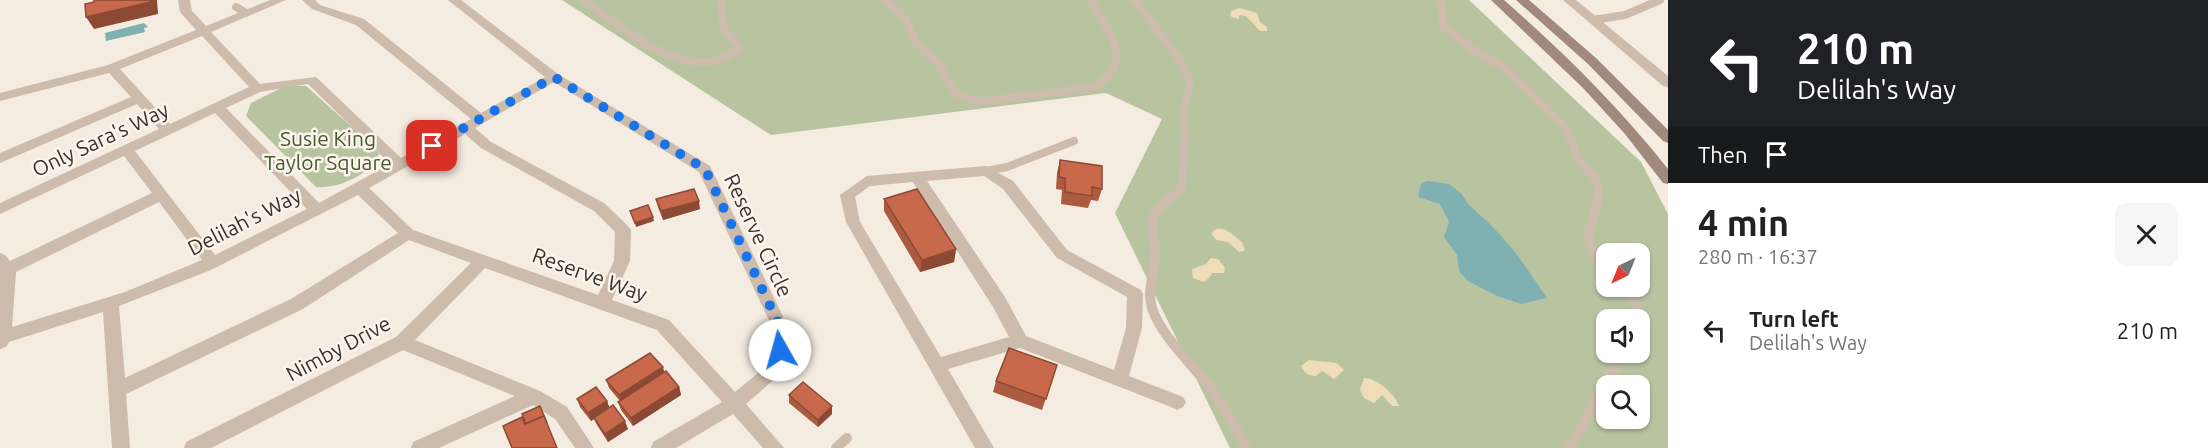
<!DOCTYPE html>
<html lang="en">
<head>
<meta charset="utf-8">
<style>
  :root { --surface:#fff; --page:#f6f6f6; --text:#222; --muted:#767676 }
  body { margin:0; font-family:Ubuntu,sans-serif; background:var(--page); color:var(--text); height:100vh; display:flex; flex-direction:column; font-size:22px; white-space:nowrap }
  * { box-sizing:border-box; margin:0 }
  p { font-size:20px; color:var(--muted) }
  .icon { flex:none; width:33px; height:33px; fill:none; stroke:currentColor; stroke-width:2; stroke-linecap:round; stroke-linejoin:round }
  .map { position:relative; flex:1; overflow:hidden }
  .panel { display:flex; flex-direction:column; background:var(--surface); width:540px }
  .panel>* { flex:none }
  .banner { background:#202124; color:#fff; overflow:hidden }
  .needle { width:39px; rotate:223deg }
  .fabs { position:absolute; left:1596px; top:243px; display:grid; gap:12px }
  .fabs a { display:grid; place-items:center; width:54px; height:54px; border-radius:12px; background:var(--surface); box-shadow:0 2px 4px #0004; font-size:30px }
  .pin { position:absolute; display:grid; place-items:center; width:51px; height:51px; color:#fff; margin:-26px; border-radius:12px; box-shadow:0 3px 9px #0006 }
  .me { position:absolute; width:66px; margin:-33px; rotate:353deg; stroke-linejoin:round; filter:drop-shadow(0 0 4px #0008) }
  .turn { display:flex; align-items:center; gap:21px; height:126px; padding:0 30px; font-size:27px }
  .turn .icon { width:78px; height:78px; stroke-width:2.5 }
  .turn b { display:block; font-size:42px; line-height:51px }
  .then { display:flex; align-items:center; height:57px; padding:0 30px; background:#0003; gap:12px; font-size:22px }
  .round { display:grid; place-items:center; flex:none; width:63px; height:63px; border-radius:12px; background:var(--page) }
  .headline { display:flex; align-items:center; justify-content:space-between; height:102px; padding:0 30px }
  h1 { font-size:36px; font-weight:600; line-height:45px }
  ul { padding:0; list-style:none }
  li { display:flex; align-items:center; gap:18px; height:90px; padding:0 30px }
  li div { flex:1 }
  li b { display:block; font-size:22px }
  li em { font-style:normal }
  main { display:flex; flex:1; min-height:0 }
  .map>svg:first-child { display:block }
  .green { fill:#b8c4a0; fill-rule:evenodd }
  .sand { fill:#efdcb8 }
  .water { fill:#7fb0b2 }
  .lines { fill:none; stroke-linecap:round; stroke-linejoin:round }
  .lane-far1 { stroke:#cdbbac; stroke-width:8 }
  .lane { stroke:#cdbbac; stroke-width:10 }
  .street { fill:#cdbbac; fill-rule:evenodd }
  .secondary { fill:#a18a7d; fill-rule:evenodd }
  .wall { fill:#ac5a40 }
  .shaded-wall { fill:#8c4a34 }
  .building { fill:#c8694b; stroke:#8c4a34; stroke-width:1.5 }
  .route { stroke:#1a73e8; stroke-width:10; stroke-dasharray:0 18 }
  .labels { text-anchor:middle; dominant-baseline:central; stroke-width:5; stroke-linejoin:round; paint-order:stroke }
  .park-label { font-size:21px; fill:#4a5a2e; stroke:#fbf5ee }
  .street-label { font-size:21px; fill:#3b302b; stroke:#fbf5ee }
</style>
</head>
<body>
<main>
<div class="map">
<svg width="1668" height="448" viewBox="0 0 1668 448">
  <rect width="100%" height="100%" fill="#f4ebe1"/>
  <g class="green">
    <path d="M 562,0 L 1469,0 L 1641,162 L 1668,214 L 1668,448 L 1230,448 L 1115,213 L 1162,119 L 1106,93 L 771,135 ZM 1606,254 L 1640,254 L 1640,286 L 1606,286 ZM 1606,320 L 1640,320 L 1640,352 L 1606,352 ZM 1606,386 L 1640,386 L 1640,418 L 1606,418 Z"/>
    <path d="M 285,86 L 306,86 L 371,144 L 379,154 C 370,175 338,189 316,187 L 246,116 L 251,103 Z"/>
  </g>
  <g class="sand">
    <polygon points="1240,8 1257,13 1260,22 1267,27 1267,31 1260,31 1246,16 1240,15 1238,19 1230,16 1231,11"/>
    <path d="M 1216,229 C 1227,227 1234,236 1242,242 L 1245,250 L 1239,252 L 1228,242 L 1216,240 L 1211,233 Z"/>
    <polygon points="1211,258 1218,259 1225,268 1224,273 1212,273 1209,278 1204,282 1193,278 1192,269 1206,264"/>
    <path d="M 1309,360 L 1337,363 L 1344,370 L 1334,379 L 1322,371 L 1316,376 C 1309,376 1303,372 1301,366 Z"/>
    <path d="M 1364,378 C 1377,378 1395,394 1399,406 L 1392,406 L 1382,395 L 1374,403 L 1364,398 L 1360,390 Z"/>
  </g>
  <g class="water">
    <polygon points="144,23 148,27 144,28 145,32 106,41 105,33"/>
    <polygon points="1428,181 1449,184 1461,193 1468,204 1493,227 1516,253 1547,298 1521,304 1497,296 1468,281 1459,271 1457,255 1444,237 1449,222 1440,204 1418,197 1421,183"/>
  </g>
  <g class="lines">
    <g class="lane-far1">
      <path d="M 583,0 C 619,25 672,73 719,60 C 726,58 733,52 740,49 L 723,27 L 721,0"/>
      <path d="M 885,0 L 905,18 L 917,44 L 939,64 L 955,93 L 971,100 L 987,101 L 1095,87 C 1137,57 1108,35 1091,0"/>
      <polyline points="1135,0 1179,59 1188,76 1190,85 1183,114 1185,129 1182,188 1169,199"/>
      <polyline points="1440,0 1443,10 1443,26 1472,49 1506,69 1566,128 1579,160 1594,177 1599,189 1598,199"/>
      <polyline points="236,7 246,13"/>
      <polyline points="1593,20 1625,15 1660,0"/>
      <polyline points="986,171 1007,167 1074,141"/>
    </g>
    <g class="lane">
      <path d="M 1171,197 C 1145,219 1153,222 1155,253 C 1156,272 1146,289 1152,308 C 1161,336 1193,365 1211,389 C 1225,407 1235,429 1247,448"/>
      <path d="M 1598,197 C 1589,240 1580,233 1606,273"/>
      <path d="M 1621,286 C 1635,300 1646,314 1640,334"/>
      <polyline points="836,448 847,438"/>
      <polyline points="1569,448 1592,409 1599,389 1625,352"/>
    </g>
    <g class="street">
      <path d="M 178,0 L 190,0 L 192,11 L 206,26 L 270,0 L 286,0 L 211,32 L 260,84 L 316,77 L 401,158 L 471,119 L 356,25 L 312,9 L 302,0 L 315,0 L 320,5 L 364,19 L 481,113 L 545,77 L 448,0 L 461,0 L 558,74 L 710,166 L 791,333 L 784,371 L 746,404 L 784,448 L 763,448 L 733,414 L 676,448 L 651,448 L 653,442 L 722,402 L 657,330 L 485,268 L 415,340 L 540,391 L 567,407 L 594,448 L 575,448 L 555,419 L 533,405 L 439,448 L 411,448 L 413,442 L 515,396 L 403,350 L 211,448 L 184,448 L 186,442 L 396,337 L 471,263 L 409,240 L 303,309 L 126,394 L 130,448 L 112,448 L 103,312 L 9,342 L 6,347 L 0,349 L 0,253 L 5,255 L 10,261 L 152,193 L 124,156 L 0,214 L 0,203 L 159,129 L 137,104 L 0,163 L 0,153 L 131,97 L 109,73 L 0,101 L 0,93 L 108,65 L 196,30 L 180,12 ZM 202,36 L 249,87 L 170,124 L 120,69 ZM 554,82 L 699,172 L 775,333 L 770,363 L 735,392 L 669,320 L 612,300 L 630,261 L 631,230 L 628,226 L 604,203 L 491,142 L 475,128 ZM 308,84 L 390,164 L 319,203 L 226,108 L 260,92 ZM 215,113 L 307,209 L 215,255 L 135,151 ZM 465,134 L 481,148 L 594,211 L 615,232 L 614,261 L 598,295 L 413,230 L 369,188 ZM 358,195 L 398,233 L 291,299 L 125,378 L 119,306 L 211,270 ZM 159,202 L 202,260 L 125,292 L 12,327 L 16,272 Z"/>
      <polygon points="1563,0 1576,0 1668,76 1668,87 1663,86"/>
      <path d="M 986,166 L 1013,181 L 1067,250 L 1141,290 L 1143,294 L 1142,328 L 1129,376 L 1183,397 L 1186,402 L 1183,407 L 1177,410 L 1171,407 L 1020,348 L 948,369 L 994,448 L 975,448 L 846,222 L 840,195 L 867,176 ZM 984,176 L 1003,189 L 1057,258 L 1127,297 L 1126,328 L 1114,370 L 1026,336 L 1005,297 L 927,181 ZM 913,182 L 993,307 L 1009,337 L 941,357 L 860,222 L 855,197 L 870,186 Z"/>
    </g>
    <g class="secondary">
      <path d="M 1491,0 L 1504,0 C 1563,52 1619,107 1668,169 L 1668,184 L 1663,183 L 1625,134 L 1583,88 Z"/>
      <polygon points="1516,0 1529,0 1596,58 1668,130 1668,143 1663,141 1588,64"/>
    </g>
  </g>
  <g class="wall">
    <polygon points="1060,160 1102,189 1098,201 1091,200 1088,208 1061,204 1062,190 1056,189 1057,173"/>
    <polygon points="656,199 700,209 663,220 658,207"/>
    <polygon points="884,199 956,249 954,262 920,272 884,211"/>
    <polygon points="1057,365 1042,410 993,392 996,381"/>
    <polygon points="664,373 679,387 681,395 633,426 621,410 618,402 620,401 609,388 606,380"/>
    <polygon points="789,395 832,414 818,427 789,403"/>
    <polygon points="577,399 607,401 609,408 628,429 608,442 597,425 594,419 591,421 580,407"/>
  </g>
  <g class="shaded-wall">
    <polygon points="150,0 157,0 158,14 94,29 86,17"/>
    <polygon points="699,201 700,209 663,220 661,211"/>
    <polygon points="653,217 654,221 636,227 635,223"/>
    <polygon points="956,249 954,262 920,272 922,260"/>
    <polygon points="663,367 665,375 621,403 619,395"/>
    <polygon points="679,387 681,395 633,426 631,418"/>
    <polygon points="607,401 610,409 591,421 588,413"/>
    <polygon points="832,406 832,414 818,427 818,420"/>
    <polygon points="625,421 628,429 608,442 605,434"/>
  </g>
  <g class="building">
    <polygon points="94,0 150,0 151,2 86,17 85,4 94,2"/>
    <polygon points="1060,160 1102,166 1102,189 1092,187 1092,196 1065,192 1065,178 1059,177"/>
    <polygon points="694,189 699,201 661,211 656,199"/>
    <polygon points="917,189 956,249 922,260 884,199"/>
    <polygon points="648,205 653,217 635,223 630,211"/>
    <polygon points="1009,348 1057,365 1046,399 996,381"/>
    <polygon points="650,353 663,367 619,395 606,380"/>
    <polygon points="666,371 679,387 631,418 618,402"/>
    <polygon points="803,382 832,406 818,420 789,395"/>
    <polygon points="596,387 607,401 588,413 577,399"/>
    <polygon points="613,405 625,421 605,434 594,418"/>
    <polygon points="540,406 547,423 544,416 526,424 522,414"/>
    <polygon points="544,416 557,448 512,448 503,426 522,417 525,424"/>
  </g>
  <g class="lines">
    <polyline class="route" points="432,146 554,77 705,169 783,333 780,350"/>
  </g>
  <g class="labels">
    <g class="park-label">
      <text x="328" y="138">Susie King<tspan x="328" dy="24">Taylor Square</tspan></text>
    </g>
    <g class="street-label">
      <text transform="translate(100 139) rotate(-25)">Only Sara's Way</text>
      <text transform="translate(244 221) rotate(-27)">Delilah's Way</text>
      <text transform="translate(759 235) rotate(65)">Reserve Circle</text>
      <text transform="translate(590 274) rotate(20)">Reserve Way</text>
      <text transform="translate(338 348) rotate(-28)">Nimby Drive</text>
    </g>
  </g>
</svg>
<div class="fabs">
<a><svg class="needle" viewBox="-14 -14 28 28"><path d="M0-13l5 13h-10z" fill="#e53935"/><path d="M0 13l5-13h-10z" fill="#767676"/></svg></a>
<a><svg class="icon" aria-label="sound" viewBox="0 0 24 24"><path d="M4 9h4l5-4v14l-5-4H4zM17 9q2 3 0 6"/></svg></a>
<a><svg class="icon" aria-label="search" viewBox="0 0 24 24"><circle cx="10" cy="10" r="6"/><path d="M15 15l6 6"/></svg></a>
</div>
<div class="pin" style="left:432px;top:146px;background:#d93025"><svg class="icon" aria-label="arrive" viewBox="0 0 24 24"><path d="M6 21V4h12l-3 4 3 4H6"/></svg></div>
<svg class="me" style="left:780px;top:350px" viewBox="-20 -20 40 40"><circle r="19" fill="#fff"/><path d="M0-13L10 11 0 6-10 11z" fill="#1a73e8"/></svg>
</div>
<section class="panel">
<div class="banner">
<div class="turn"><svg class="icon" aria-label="left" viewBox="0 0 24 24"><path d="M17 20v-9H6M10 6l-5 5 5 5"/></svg><div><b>210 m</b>Delilah's Way</div></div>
<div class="then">Then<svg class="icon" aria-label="arrive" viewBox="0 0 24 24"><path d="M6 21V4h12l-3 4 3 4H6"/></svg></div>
</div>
<div class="headline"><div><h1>4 min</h1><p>280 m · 16:37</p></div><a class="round"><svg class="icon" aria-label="close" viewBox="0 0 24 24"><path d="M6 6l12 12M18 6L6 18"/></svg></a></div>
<ul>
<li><svg class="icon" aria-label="left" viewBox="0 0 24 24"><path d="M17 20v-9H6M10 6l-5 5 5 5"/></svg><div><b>Turn left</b><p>Delilah's Way</p></div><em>210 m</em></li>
</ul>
</section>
</main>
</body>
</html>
